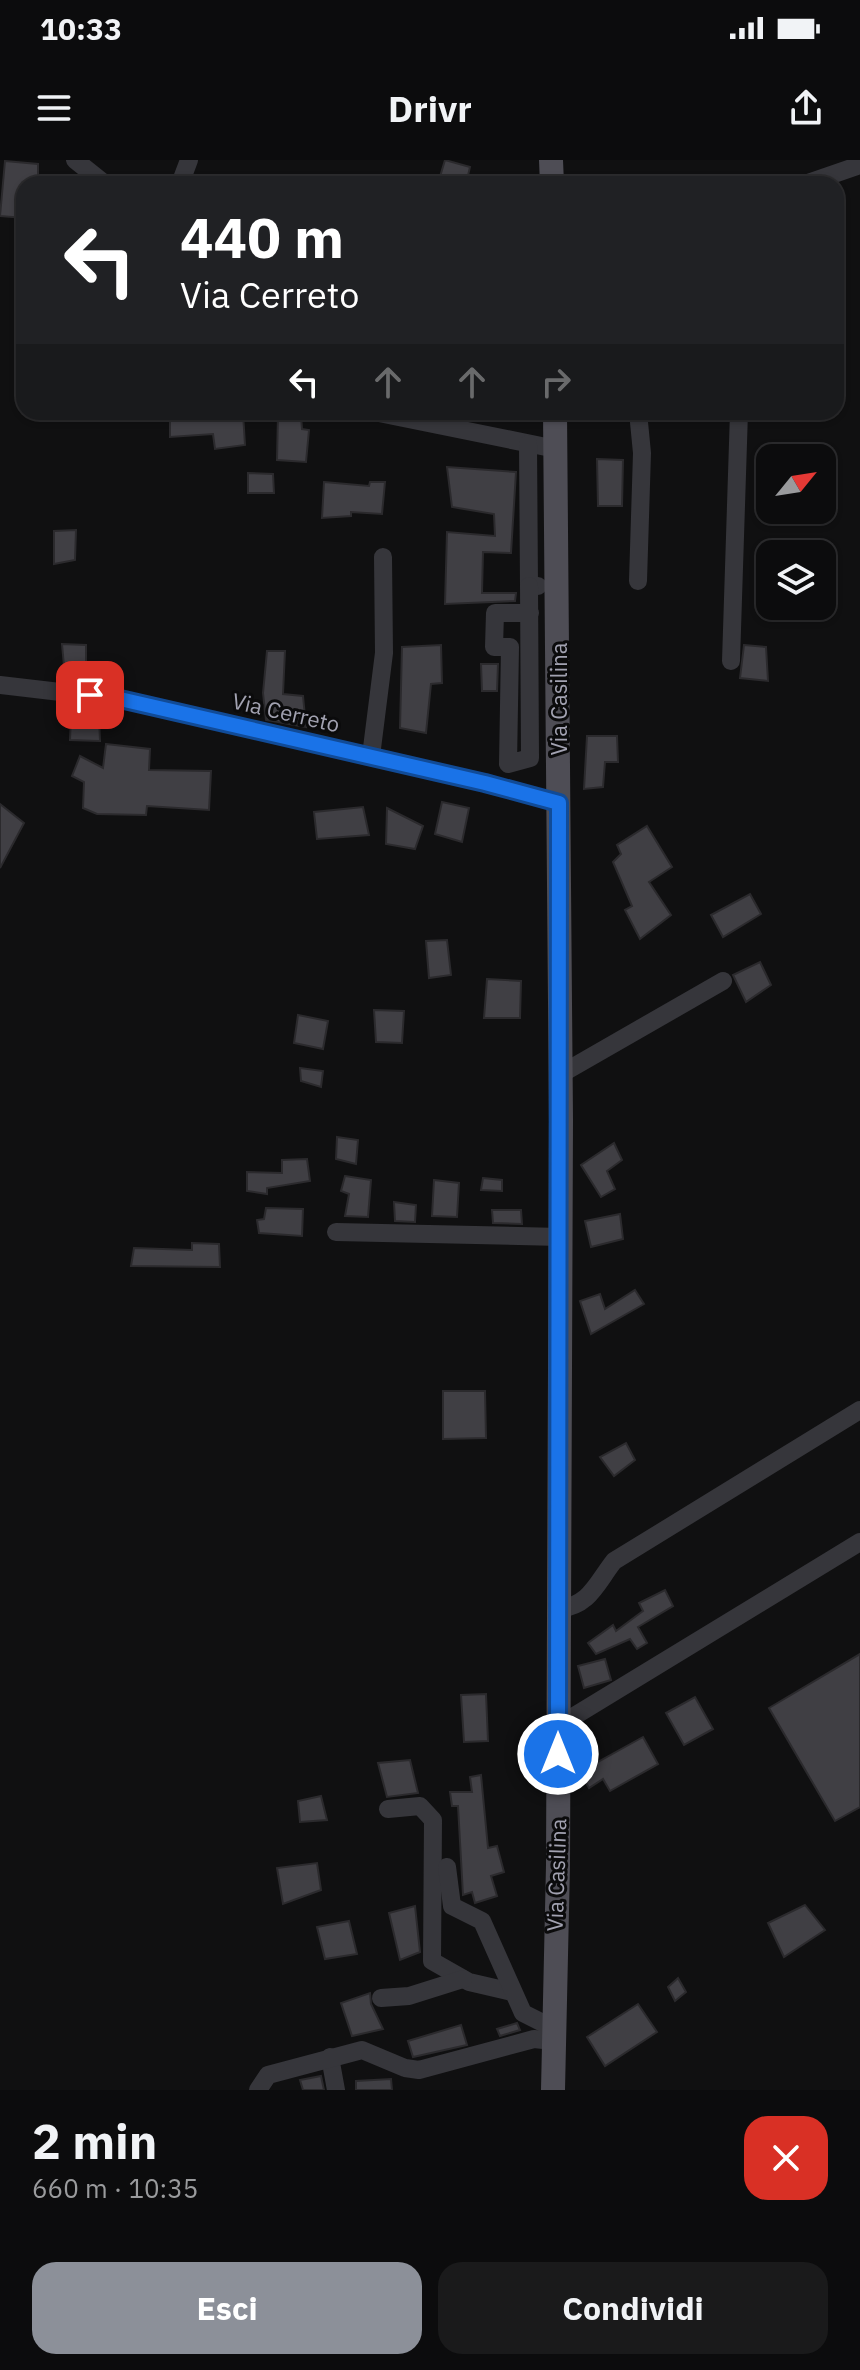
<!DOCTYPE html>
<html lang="it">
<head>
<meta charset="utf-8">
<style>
  :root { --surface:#0c0c0d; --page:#1a1a1b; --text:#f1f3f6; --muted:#9a9b9d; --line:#2c2c2e; --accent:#8c9099 }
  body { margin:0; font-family:"IBM Plex Sans",sans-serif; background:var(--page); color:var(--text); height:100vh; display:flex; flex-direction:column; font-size:30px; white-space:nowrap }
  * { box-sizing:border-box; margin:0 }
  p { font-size:26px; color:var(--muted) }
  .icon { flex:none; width:44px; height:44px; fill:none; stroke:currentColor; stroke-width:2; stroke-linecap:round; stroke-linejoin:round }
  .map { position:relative; height:1930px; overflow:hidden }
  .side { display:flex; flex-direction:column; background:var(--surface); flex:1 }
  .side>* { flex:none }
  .banner { position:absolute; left:16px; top:16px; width:828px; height:244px; border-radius:24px; box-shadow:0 2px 6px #0004,0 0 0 2px var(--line); background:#202124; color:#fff; overflow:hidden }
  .needle { width:52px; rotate:60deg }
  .buttons { position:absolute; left:756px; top:284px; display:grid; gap:16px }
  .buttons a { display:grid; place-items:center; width:80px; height:80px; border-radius:16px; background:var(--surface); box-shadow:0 2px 6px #0004,0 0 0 2px var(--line); font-size:40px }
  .pin { position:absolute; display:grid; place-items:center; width:68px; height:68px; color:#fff; margin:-34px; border-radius:16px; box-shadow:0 4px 12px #0006 }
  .me { position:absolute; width:88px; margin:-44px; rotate:0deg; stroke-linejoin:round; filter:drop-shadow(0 0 6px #0008) }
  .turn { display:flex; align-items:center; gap:28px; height:168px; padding:0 32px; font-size:36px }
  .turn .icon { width:104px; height:104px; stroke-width:2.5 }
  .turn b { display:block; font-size:56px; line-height:68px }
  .lanes { display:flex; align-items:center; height:76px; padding:0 32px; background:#0003; justify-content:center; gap:40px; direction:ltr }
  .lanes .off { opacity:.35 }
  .round { display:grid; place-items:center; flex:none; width:84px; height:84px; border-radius:24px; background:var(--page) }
  .headline { display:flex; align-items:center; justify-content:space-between; height:136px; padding:0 32px }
  h1 { font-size:48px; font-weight:700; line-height:60px }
  .primary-button { display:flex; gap:16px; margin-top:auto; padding:16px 32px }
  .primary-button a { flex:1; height:92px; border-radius:24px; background:var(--accent); color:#fff; font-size:32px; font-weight:700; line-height:92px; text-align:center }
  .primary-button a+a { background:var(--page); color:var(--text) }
  .status { display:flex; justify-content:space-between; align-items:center; height:56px; padding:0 40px; background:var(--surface); direction:ltr }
  .status svg { height:22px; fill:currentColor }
  header { display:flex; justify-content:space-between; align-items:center; height:104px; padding:0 32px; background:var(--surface); font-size:36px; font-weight:700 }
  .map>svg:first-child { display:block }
  .building { fill:#403f44; stroke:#2b2a2d; stroke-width:2 }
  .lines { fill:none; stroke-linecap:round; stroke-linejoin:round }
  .minor { stroke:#36363b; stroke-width:18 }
  .major { stroke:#4e4d55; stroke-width:24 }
  .route-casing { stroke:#114b97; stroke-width:20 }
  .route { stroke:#1a73e8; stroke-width:14 }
  .labels { text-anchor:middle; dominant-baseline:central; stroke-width:6; stroke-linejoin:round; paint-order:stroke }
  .street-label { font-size:22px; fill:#a2a2b1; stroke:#0b0b0c }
</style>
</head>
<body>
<div class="status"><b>10:33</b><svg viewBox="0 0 49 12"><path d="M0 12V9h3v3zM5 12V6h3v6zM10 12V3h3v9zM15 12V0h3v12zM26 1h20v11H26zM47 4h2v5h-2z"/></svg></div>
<header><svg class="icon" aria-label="menu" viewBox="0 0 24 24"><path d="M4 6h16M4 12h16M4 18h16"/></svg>Drivr<svg class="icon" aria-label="share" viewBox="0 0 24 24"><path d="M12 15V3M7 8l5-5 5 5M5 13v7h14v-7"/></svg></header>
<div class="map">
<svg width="860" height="1930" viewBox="0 0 860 1930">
  <rect width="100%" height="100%" fill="#101011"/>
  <g class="building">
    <polygon points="445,0 470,7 466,24 439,20"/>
    <polygon points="5,1 38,4 38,24 24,24 24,58 0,56"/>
    <polygon points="170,252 243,253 245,285 215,289 213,274 170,277"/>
    <polygon points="278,254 301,255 302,269 309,270 306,302 277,300"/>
    <polygon points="597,299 623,300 622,346 598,346"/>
    <polygon points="447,307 516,312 511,393 483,392 482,433 516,433 515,441 445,444 447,372 495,376 494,354 452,347"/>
    <polygon points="248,313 273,314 274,333 248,333"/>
    <polygon points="324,322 369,326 370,322 385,322 382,354 351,352 351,356 322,358"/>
    <polygon points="76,370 75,400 54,404 54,371"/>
    <polygon points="62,484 86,485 86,519 65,517"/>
    <polygon points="441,485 442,523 431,524 426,573 400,568 402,487"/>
    <polygon points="744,485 766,487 768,521 740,518"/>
    <polygon points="267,491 285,491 283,534 303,536 306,567 266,560 263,533"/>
    <polygon points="481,504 498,504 497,531 482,531"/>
    <polygon points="71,556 99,557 100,581 70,580"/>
    <polygon points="587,576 617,576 618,602 605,602 603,627 584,629"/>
    <polygon points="106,584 150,589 149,610 211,611 209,650 147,646 146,655 97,654 83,648 84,622 72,616 80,596 103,608"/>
    <polygon points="442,642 469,648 462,682 435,674"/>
    <polygon points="0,644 24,663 0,708"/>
    <polygon points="363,647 369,675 317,679 314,652"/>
    <polygon points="387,648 423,666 415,689 386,684"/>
    <polygon points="647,666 672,707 649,722 671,755 640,779 625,750 632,746 613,702 621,694 617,685"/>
    <polygon points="750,734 761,754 723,777 711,755"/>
    <polygon points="447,780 451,815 429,818 426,781"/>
    <polygon points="760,802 771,825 746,842 733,815"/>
    <polygon points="487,819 521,821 520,858 484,858"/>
    <polygon points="374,850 404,851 402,883 376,882"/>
    <polygon points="298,855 328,861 323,889 294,883"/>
    <polygon points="300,908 323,911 321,927 301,921"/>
    <polygon points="337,977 358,980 356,1004 336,999"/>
    <polygon points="614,983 622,1000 607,1011 615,1029 601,1037 581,1005"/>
    <polygon points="307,999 310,1021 267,1028 267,1034 247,1031 247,1012 282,1013 282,1000"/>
    <polygon points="345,1016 371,1020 368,1057 345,1056 349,1034 341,1031"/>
    <polygon points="483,1018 502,1020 502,1031 481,1030"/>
    <polygon points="434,1020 459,1023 457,1057 432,1056"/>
    <polygon points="394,1042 416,1045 415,1062 395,1061"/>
    <polygon points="266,1048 303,1049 302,1076 259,1073 257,1060 264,1059"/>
    <polygon points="492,1050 521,1050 522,1064 493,1063"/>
    <polygon points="620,1054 623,1079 591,1087 585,1061"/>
    <polygon points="192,1083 219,1084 220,1107 131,1106 134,1088 192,1090"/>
    <polygon points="635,1130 644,1144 591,1174 580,1141 600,1134 605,1149"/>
    <polygon points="443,1231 485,1231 486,1278 443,1279"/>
    <polygon points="626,1283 635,1300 614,1316 600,1297"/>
    <polygon points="665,1430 673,1446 638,1467 647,1483 637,1489 630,1479 596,1494 588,1483 613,1465 616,1471 643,1451 639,1443"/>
    <polygon points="860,1494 860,1647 835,1661 769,1548"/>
    <polygon points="605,1499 611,1520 584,1528 578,1506"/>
    <polygon points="486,1534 488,1581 464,1582 461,1535"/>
    <polygon points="695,1537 713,1569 684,1585 666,1553"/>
    <polygon points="643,1577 658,1604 610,1631 603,1619 589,1628 580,1612"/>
    <polygon points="410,1600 418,1633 387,1637 378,1603"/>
    <polygon points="481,1615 488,1688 497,1686 504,1712 491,1716 497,1736 475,1743 472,1732 463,1735 458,1646 452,1646 450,1632 472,1632 470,1617"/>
    <polygon points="321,1636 327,1660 300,1662 298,1641"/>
    <polygon points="317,1703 321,1730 283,1744 277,1708"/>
    <polygon points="805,1745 825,1770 784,1797 768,1763"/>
    <polygon points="415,1746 420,1792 400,1800 389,1753"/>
    <polygon points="349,1761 357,1794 325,1799 317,1767"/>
    <polygon points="678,1818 686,1832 675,1841 668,1827"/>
    <polygon points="370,1833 371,1844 383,1869 352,1876 341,1843"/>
    <polygon points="638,1844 657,1872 605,1906 587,1877"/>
    <polygon points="517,1863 520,1870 500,1876 497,1869"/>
    <polygon points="461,1865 467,1885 413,1897 408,1881"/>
    <polygon points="321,1916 324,1930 303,1930 300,1920"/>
    <polygon points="391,1919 392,1930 356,1930 356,1921"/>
  </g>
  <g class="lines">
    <g class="minor">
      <polyline points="75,0 105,24"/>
      <polyline points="180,24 189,0"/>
      <polyline points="805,24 860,5"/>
      <polyline points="374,252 556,289"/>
      <polyline points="528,284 529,426 538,426"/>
      <polyline points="638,421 642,293 638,252"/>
      <polyline points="529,426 530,598 508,604 510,487 494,487 495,453 530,453"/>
      <polyline points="731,501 739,252"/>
      <polyline points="0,525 120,539 485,623 559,643"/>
      <polyline points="371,596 384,493 383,397"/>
      <polyline points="561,914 723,821"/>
      <polyline points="336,1072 561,1077"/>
      <path d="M 559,1449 C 590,1445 596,1424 614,1401 L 860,1250"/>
      <polyline points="558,1566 860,1382"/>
      <polyline points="388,1649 420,1646 433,1660 432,1801 469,1822 512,1832"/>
      <polyline points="447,1707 452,1746 482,1761 523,1853 553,1868"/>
      <polyline points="381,1838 409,1836 463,1819"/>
      <polyline points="330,1897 336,1930"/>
      <polyline points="258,1930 268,1915 362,1890 405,1908 419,1910 534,1879 553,1881"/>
    </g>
    <g class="major">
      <polyline points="551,0 552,24"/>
      <polyline points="553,1930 558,1705 561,960 555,252"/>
    </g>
  </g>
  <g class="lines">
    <defs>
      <polyline id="route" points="90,535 120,539 485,623 559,643 558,1594"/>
    </defs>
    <use href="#route" class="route-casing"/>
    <use href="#route" class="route"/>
  </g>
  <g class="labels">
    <g class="street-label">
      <text transform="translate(558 539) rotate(-90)">Via Casilina</text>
      <text transform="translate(286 552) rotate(13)">Via Cerreto</text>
      <text transform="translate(556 1715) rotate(-88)">Via Casilina</text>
    </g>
  </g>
</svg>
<div class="buttons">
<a><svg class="needle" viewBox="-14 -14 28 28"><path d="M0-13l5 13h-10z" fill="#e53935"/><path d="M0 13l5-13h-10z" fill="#9a9b9d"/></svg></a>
<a><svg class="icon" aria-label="layers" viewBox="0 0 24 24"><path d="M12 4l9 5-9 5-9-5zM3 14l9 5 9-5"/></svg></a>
</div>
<div class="pin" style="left:90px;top:535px;background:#d93025"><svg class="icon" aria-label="arrive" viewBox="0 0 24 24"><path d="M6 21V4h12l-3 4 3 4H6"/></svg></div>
<svg class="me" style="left:558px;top:1594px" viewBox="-20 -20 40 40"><circle r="17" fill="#1a73e8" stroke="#fff" stroke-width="3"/><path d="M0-11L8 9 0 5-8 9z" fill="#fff"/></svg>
<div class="banner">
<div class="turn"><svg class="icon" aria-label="left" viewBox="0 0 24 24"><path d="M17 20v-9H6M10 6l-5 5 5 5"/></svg><div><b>440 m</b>Via Cerreto</div></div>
<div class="lanes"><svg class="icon" aria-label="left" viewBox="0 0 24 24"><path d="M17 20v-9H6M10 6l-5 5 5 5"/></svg><svg class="icon off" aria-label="ahead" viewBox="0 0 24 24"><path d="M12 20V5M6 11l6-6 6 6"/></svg><svg class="icon off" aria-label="ahead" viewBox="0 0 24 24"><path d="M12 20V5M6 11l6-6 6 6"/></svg><svg class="icon off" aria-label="right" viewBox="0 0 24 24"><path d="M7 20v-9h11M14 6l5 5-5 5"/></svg></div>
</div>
</div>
<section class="side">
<div class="headline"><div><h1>2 min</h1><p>660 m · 10:35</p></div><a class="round" style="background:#d93025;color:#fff"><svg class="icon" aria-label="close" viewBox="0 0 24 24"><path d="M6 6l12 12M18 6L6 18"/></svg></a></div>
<div class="primary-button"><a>Esci</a><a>Condividi</a></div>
</section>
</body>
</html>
